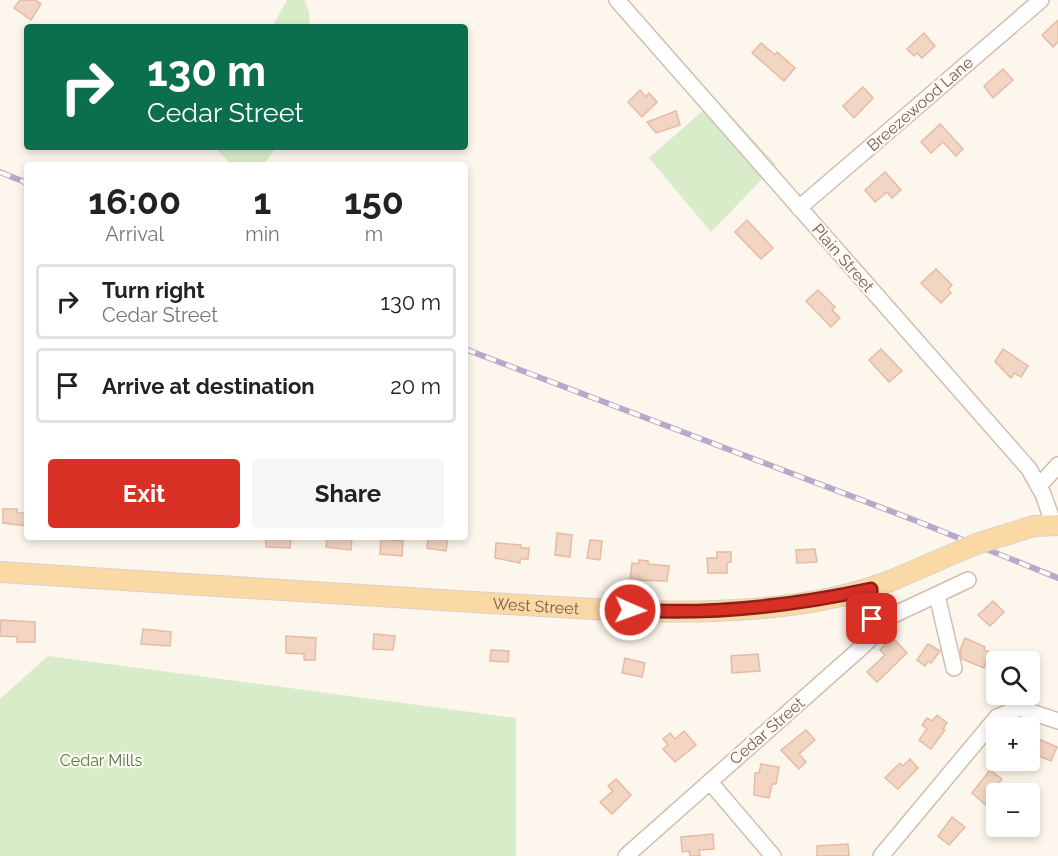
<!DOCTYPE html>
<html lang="en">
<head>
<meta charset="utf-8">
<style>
  :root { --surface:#fff; --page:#f6f6f6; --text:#222; --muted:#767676; --line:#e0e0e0; --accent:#d93025 }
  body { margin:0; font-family:Raleway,sans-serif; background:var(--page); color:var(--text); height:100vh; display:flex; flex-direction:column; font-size:22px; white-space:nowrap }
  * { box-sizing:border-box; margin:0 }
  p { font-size:20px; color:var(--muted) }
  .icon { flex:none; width:33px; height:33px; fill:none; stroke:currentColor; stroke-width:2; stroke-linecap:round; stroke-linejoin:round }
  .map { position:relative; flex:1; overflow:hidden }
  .drawer { position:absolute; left:24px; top:162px; width:444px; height:378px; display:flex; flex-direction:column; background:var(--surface); border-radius:6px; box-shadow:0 3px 9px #0003 }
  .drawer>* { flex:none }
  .top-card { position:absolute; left:24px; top:24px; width:444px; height:126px; border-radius:6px; box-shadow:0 3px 9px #0003; background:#0b6e4f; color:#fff; overflow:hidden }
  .buttons { position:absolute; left:986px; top:651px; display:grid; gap:12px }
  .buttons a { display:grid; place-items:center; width:54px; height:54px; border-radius:6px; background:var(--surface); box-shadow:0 3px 9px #0003; font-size:30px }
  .pin { position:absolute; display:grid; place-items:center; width:51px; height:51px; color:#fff; margin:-26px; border-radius:12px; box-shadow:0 3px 9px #0006 }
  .me { position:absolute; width:66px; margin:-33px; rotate:92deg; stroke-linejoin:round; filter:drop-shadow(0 0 4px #0008) }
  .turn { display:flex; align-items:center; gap:21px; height:126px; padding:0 24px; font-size:27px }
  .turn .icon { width:78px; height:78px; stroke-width:2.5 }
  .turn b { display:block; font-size:42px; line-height:51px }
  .eta { display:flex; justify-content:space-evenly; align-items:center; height:102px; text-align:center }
  .eta b { font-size:36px; font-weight:700; line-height:42px }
  .button { display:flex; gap:12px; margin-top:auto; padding:12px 24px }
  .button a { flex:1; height:69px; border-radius:6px; background:var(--accent); color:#fff; font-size:24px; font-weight:700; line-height:69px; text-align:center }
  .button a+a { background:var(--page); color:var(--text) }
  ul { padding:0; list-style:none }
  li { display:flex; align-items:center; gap:18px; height:75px; margin:0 12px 9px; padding:0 12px; border:3px solid var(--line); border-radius:6px }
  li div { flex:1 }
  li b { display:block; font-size:22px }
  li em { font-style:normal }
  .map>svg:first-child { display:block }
  .green { fill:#d8ecc9 }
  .building { fill:#f3d5c3; stroke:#e6bba3; stroke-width:1.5 }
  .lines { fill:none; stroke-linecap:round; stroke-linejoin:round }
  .minor-casing { stroke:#d1beb0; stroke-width:18 }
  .major-casing { stroke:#dad1cd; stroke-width:22 }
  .minor { stroke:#fff; stroke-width:15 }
  .major { stroke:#fbd9a5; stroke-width:20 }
  .rail-casing { stroke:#b9a8c9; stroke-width:6 }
  .rail { stroke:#fffaf3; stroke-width:4; stroke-dasharray:11; stroke-linecap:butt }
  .major-bridge-casing { stroke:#dad1cd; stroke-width:22; stroke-linecap:butt }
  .major-bridge { stroke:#fbd9a5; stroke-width:20 }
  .route-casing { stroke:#8d1f18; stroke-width:15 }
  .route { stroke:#d93025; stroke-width:10 }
  .labels { text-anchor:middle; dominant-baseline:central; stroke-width:4.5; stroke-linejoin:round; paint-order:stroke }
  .street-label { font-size:16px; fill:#7a5c4d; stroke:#fffaf3 }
  .park-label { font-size:16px; fill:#537a41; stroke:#fffaf3 }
</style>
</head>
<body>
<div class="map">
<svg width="1058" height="856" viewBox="0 0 1058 856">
  <rect width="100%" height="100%" fill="#fdf6ec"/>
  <g class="green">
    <polygon points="287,0 304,0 309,11 310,27 272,27"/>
    <polygon points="716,99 776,165 711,232 649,158"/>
    <polygon points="214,147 276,147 264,165 232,165"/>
    <polygon points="48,656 516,718 516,856 0,856 0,699"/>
  </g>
  <g class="building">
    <polygon points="20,0 35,0 41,4 31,20 14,8"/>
    <polygon points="1058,20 1058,42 1053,47 1042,35"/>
    <polygon points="924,33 935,46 922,58 917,53 914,56 907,49"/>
    <polygon points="761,43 775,55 777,52 795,68 784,81 752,53"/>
    <polygon points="1003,69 1013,80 993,98 984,86"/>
    <polygon points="863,87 873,98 854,118 843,106"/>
    <polygon points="640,90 646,97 649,93 657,102 642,117 628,102"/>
    <polygon points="676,111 680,125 656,133 647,122"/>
    <polygon points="940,124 963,149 956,156 943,142 931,153 921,142"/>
    <polygon points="885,172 901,190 892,198 887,192 875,202 865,190"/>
    <polygon points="747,220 773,248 761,259 735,232"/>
    <polygon points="936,269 952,285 948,289 951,293 941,303 921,283"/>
    <polygon points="818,290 835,307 832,310 840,318 831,327 806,301"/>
    <polygon points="881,349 902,371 889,382 869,360"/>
    <polygon points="1003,349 1028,366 1021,377 1014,373 1011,378 995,362"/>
    <polygon points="3,509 17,509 17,513 27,513 27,526 3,523"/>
    <polygon points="557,533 572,535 570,557 555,555"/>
    <polygon points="266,537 291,537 290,548 266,547"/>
    <polygon points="327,537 352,537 351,550 326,547"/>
    <polygon points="428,537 448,537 446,551 427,548"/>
    <polygon points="381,539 403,541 402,556 380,554"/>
    <polygon points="590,540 602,541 600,560 587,558"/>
    <polygon points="496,543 521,545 521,548 529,548 528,559 520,559 520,563 495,558"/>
    <polygon points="815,549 817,562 797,563 796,550"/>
    <polygon points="717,552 731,552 731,562 727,563 727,573 708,573 707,558 717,558"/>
    <polygon points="639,560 648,561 648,564 669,566 667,581 630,580 632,563 639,564"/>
    <polygon points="993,601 1004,612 990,626 978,615"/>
    <polygon points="1,620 35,622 35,642 17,642 17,637 0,636"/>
    <polygon points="143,629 171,632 170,646 141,644"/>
    <polygon points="374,634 395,636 393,650 373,649"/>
    <polygon points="286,636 316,638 315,660 304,660 304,654 286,653"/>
    <polygon points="892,637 907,653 877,682 867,672 885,655 880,650"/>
    <polygon points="965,638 985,647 984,650 990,652 984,668 962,659 960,650"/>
    <polygon points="928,644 940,651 931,663 928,661 925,666 917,660"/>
    <polygon points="491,650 509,651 508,662 490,661"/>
    <polygon points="758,654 760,671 732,673 731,656"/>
    <polygon points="625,658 645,663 642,677 622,673"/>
    <polygon points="937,715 947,723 943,729 945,730 931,749 919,740 927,729 922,725 927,718 932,721"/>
    <polygon points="806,730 815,740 799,754 806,762 799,769 781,750"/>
    <polygon points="684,731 696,745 675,762 663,749 668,745 663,739 670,733 675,739"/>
    <polygon points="1036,738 1057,747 1051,761 1029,752 1029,741 1034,743"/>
    <polygon points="910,759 918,768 898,789 885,778 900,763 903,766"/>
    <polygon points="761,764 779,767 776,784 772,784 769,798 754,795 755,773 759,773"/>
    <polygon points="990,770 1002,779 990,795 996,799 996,814 972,793"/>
    <polygon points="616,779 631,795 612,814 600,802 613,791 608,786"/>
    <polygon points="952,817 965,827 949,845 938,836"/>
    <polygon points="713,834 714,849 699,850 700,856 690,856 689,851 682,852 681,837"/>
    <polygon points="848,844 849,856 817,856 817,846"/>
  </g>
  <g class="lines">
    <defs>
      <g id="minor">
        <polyline points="617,0 1029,469 1043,494 1054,525"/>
        <polyline points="799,208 1041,0"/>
        <polyline points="1039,486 1058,465"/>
        <polyline points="937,595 954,668"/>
        <polyline points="872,625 968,580"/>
        <polyline points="710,782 773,856"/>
        <polyline points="626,856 863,646 871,638 871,589"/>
        <polyline points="881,856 997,717 1019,708 1058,721"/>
      </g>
      <g id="major">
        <polyline points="1034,526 1058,525"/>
        <path id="s1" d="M 0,572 C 158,582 316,593 474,602 C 603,609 774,628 895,579"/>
      </g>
    </defs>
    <use href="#minor" class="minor-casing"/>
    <use href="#major" class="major-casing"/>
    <use href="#minor" class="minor"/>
    <use href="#major" class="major"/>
    <defs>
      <g id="rail">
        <polyline points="0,172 27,183"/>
        <polyline points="465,349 914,520 1058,578"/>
      </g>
    </defs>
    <use href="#rail" class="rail-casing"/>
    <use href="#rail" class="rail"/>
    <defs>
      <polyline id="major-bridge" points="895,579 976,544 1034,526"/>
    </defs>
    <use href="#major-bridge" class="major-bridge-casing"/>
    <use href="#major-bridge" class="major-bridge"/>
  </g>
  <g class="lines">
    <defs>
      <path id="route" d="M 630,610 C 711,615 792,606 871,589 L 872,619"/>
    </defs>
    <use href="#route" class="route-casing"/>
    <use href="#route" class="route"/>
  </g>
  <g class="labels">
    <g class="street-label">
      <text transform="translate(920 104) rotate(-41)">Breezewood Lane</text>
      <text transform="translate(843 258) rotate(49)">Plain Street</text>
      <text stroke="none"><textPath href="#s1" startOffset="537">West Street</textPath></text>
      <text transform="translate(767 731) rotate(-41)">Cedar Street</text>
    </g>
    <g class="park-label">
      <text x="101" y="760">Cedar Mills</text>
    </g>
  </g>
</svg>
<div class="buttons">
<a><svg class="icon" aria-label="search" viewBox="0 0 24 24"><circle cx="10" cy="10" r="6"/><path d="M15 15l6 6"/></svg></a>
<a>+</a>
<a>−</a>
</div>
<div class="pin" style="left:872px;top:619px;background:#d93025"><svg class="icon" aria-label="arrive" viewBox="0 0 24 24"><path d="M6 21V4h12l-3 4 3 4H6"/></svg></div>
<svg class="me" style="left:630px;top:610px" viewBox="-20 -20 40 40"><circle r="17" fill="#d93025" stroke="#fff" stroke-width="3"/><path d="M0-11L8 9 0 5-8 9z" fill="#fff"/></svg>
<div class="top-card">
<div class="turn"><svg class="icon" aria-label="right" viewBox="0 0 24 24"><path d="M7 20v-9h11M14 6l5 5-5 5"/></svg><div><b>130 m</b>Cedar Street</div></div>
</div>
<section class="drawer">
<div class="eta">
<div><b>16:00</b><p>Arrival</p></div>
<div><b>1</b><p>min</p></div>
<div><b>150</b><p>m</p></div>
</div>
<ul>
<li><svg class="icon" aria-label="right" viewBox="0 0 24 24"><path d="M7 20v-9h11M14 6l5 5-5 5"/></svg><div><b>Turn right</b><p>Cedar Street</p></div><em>130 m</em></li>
<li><svg class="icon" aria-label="arrive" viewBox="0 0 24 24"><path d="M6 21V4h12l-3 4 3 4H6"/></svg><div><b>Arrive at destination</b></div><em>20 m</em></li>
</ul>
<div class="button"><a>Exit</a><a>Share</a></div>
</section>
</div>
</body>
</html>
